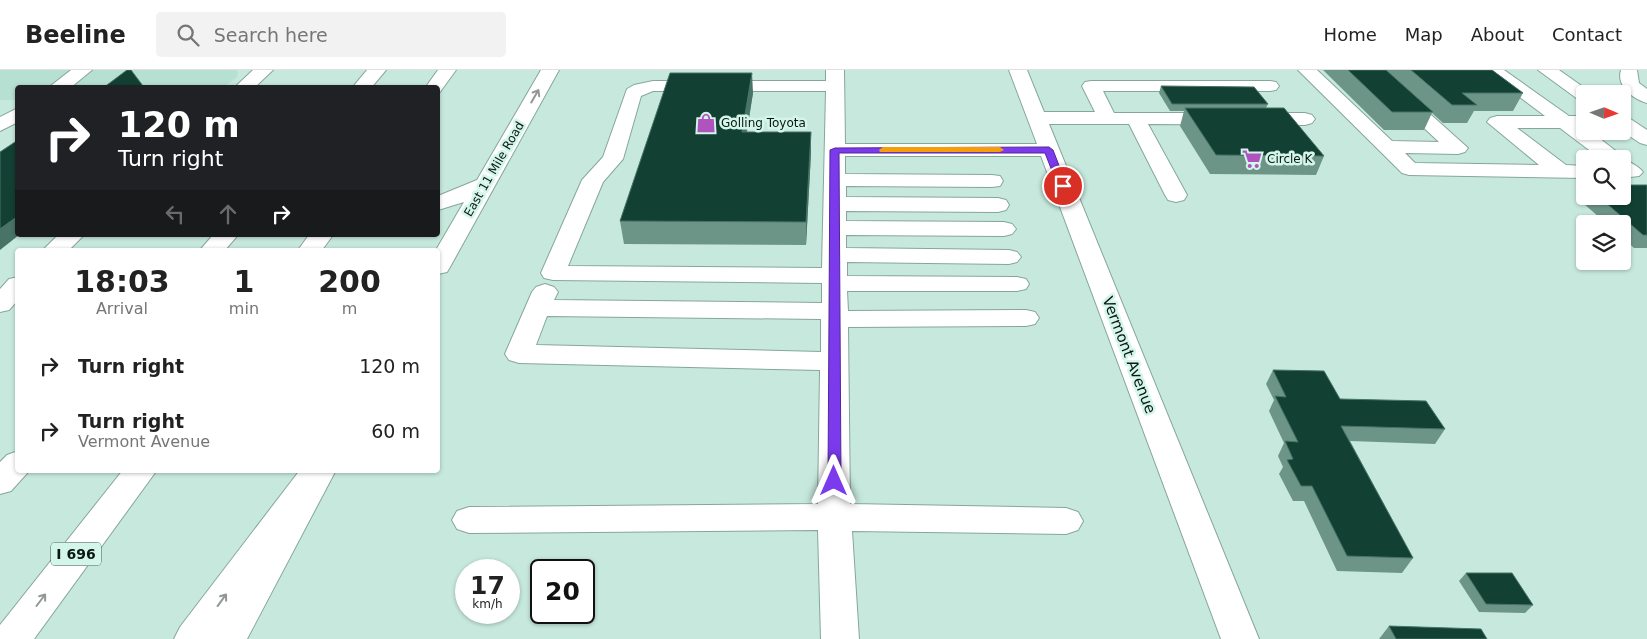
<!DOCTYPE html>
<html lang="en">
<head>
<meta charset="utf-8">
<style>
  :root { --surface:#fff; --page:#f2f2f2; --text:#222; --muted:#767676; --line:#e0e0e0 }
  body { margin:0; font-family:"DejaVu Sans",sans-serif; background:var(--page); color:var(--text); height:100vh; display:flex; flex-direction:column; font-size:19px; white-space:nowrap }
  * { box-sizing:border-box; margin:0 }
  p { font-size:16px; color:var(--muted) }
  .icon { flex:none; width:28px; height:28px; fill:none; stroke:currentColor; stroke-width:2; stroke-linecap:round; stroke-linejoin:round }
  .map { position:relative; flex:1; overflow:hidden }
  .side { position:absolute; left:15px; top:178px; width:425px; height:225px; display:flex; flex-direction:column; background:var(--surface); border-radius:5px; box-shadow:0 1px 4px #0004 }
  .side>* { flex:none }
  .hud { position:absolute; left:15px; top:15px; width:425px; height:152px; border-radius:5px; box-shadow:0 1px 4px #0004; background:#202124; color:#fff; overflow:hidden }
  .needle { width:32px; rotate:92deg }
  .tools { position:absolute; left:1576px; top:15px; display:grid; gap:10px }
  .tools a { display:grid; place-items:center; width:55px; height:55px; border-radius:5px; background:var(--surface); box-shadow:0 1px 4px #0004; font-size:25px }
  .speed { position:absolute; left:455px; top:489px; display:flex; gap:10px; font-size:25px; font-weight:700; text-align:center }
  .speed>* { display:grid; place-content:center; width:65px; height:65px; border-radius:50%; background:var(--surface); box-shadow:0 1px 4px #0004; line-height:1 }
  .speed small { font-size:12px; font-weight:400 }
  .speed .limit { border:2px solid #111; border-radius:8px; background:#fff; color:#111 }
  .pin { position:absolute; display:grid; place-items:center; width:42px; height:42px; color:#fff; margin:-21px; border:2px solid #fff; border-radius:50%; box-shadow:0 1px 5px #0007 }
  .me { position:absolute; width:55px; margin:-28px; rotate:0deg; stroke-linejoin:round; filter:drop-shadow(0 0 4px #0008) }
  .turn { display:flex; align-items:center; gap:18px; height:105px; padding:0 20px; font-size:22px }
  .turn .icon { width:65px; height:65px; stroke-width:2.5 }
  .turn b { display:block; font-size:35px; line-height:42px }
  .lanes { display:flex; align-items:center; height:48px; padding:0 20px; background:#0003; justify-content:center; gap:25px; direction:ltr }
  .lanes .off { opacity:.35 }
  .eta { display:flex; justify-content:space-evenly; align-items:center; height:85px; text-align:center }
  .eta b { font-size:30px; font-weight:800; line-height:35px }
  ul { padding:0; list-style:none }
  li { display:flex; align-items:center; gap:15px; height:65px; padding:0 20px }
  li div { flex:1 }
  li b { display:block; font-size:19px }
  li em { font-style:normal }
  header { display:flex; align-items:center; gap:30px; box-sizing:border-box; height:70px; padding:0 25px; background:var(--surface); border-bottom:1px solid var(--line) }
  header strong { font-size:24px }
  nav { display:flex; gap:28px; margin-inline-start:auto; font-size:18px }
  .search { width:350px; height:45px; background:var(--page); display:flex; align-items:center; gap:12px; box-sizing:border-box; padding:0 18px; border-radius:5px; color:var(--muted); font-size:19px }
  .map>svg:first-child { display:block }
  .built { fill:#b6e0d1 }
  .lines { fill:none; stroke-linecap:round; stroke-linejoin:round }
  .minor-casing { stroke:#86a69a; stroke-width:2 }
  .major-casing { stroke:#86a69a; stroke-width:2 }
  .highway-casing { stroke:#86a69a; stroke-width:2 }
  .minor { fill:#fff; fill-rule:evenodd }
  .major { fill:#fff; fill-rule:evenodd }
  .highway { fill:#fff; fill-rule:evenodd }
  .wall { fill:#6c9588 }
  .shaded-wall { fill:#487367 }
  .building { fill:#124134; stroke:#487367 }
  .oneway { stroke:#919795 }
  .route { fill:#7c3aed; stroke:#51269a }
  .slow { fill:#f59e0b }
  .labels { text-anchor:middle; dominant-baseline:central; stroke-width:5; stroke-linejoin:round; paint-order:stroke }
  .far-poi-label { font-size:12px; fill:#0b1713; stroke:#d4f6ea; text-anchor:start }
  .far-street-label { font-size:12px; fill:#0b1713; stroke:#d4f6ea }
  .shield { fill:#d4f6ea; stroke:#475a54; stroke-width:1 }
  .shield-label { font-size:14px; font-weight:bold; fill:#0b1713 }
  .street-label { font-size:15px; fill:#0b1713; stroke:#d4f6ea }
</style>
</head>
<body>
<header>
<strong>Beeline</strong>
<div class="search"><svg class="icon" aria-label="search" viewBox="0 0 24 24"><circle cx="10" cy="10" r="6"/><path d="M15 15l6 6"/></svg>Search here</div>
<nav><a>Home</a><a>Map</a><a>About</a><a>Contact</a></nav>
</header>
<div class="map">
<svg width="1647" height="569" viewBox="0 0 1647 569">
  <rect width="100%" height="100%" fill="#c7e9dd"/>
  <polygon class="built" points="0,0 236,0 238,3 237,7 224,17 18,18 17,30 0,30"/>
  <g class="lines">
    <defs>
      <g id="minor">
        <polygon points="71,0 92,0 70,18 48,18"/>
        <path d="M 826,0 L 844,0 L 845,74 L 1037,74 L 1009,0 L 1027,0 L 1044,42 L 1095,42 L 1082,16 L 1085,12 L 1091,11 L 1270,11 L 1276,12 L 1279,16 L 1276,20 L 1270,21 L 1103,21 L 1114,43 L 1305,43 L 1312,45 L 1315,49 L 1312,53 L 1305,55 L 1148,54 L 1187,125 L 1184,130 L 1176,132 L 1168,130 L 1165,125 L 1129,54 L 1049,54 L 1259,569 L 1221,569 L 1041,86 L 845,86 L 845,104 L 992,105 L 1000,106 L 1003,111 L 1000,116 L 992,117 L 846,116 L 846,127 L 998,128 L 1006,130 L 1009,135 L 1006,140 L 998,142 L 846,141 L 846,151 L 1004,152 L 1012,154 L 1016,159 L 1012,164 L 1004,166 L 846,165 L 846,178 L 1009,180 L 1017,182 L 1021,187 L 1017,192 L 1009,194 L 847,192 L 847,206 L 1017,207 L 1026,209 L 1029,214 L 1026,219 L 1017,221 L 847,221 L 848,241 L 1026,240 L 1035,242 L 1039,248 L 1035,254 L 1026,256 L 848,257 L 850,434 L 1066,438 L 1078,442 L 1083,451 L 1078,460 L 1066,464 L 852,461 L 859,569 L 821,569 L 818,460 L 469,463 L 457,459 L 452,450 L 457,441 L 469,437 L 818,434 L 820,300 L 519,293 L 509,290 L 505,284 L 532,222 L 536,217 L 545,214 L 554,217 L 558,222 L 554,230 L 822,233 L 822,213 L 553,210 L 544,208 L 541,203 L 582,110 L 603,87 L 627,19 L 634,15 L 653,11 L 826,11 ZM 653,21 L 826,21 L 822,198 L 568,196 L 603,112 L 623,89 L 641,26 ZM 547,246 L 821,249 L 821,282 L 536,275 Z"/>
        <path d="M 1298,0 L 1317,0 L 1392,71 L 1439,72 L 1362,0 L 1381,0 L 1468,78 L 1465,82 L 1458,84 L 1405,83 L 1415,93 L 1539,95 L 1487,52 L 1490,48 L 1497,46 L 1545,46 L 1484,0 L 1504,0 L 1569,46 L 1585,46 L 1585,61 L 1590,61 L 1621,85 C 1626,92 1637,94 1643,102 L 1639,106 L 1622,108 L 1622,89 L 1601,89 L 1560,58 L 1517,58 L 1566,95 L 1585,96 L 1585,108 L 1409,105 L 1402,103 Z"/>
        <polygon points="1538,0 1559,0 1593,24 1585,24 1585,31 1579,30"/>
        <path d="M 1621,0 L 1637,0 L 1639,13 L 1647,19 L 1647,33 C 1633,29 1616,16 1621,0 Z"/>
        <polygon points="18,38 18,52 0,61 0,47"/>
        <polygon points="1622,46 1629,48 1647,60 1647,75 1640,73 1622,61"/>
      </g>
      <g id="major">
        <polygon points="253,0 273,0 254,18 234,18"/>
        <polygon points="541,0 559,0 450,197 447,202 438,204 438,180 436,180 464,132 438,140 438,126 477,110"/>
        <polygon points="58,165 84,165 69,180 43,180"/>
        <polygon points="304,400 336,400 247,569 208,569"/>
      </g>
      <g id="highway">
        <polygon points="367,0 386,0 371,18 352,18"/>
        <polygon points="438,0 456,0 440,22 438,23 438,18 425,18"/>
        <polygon points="213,165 238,165 225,180 200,180"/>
        <polygon points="309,165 333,165 322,180 298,180"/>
        <polygon points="18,207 18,230 9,240 0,242 0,219 9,209"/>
        <polygon points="18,381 18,400 30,400 11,421 0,424 0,392 7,385"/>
        <polygon points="123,400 157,400 34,569 0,569 0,555"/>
        <polygon points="300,400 334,400 215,569 174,569 180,557"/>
      </g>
    </defs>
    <use href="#minor" class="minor-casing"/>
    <use href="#major" class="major-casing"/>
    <use href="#highway" class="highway-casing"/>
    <use href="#minor" class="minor"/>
    <use href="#major" class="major"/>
    <use href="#highway" class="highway"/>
  </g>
  <g class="wall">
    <polygon points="1323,0 1492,0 1523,23 1513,41 1474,41 1467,53 1443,53 1432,43 1424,60 1384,60"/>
    <polygon points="1161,16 1268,34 1266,38 1324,86 1316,105 1210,104 1180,56 1184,41 1170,41 1159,23"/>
    <polygon points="753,23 747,62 811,83 806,175 624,174 620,151"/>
    <polygon points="1584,114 1585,114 1585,126 1622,126 1647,115 1647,178 1634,178 1622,167 1622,154 1607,154 1576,127"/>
    <polygon points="1273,300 1340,329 1445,359 1435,374 1350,371 1413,488 1402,503 1337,501 1304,431 1293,431 1279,404 1283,397 1278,386 1284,373 1269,341 1274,330 1266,314"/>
    <polygon points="1466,503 1533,535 1525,543 1479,542 1459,511"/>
    <polygon points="1389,556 1487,569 1379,569"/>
  </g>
  <g class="shaded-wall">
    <polygon points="752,3 753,23 743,83 742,62"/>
    <polygon points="811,62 811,83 806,175 806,152"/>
    <polygon points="18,146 18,165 19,165 0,180 0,159"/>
  </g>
  <g class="building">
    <polygon points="127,0 131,0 143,16 140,18 103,18"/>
    <polygon points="1348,0 1386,0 1433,42 1392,42"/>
    <polygon points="1411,0 1492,0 1523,23 1462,23 1477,35 1452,35"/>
    <polygon points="670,3 752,3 742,62 811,62 806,152 620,151"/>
    <polygon points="1161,16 1254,17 1268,34 1172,34"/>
    <polygon points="1185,38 1284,38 1324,86 1216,85"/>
    <polygon points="18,70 18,146 0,159 0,82"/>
    <polygon points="1622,115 1647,115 1647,165 1643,165 1598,126 1622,126"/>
    <polygon points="1273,300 1324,301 1340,329 1426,331 1445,359 1341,356 1413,488 1347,486 1312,416 1301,416 1287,390 1293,389 1285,371 1298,372 1275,326 1286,327"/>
    <polygon points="1466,503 1512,503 1533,535 1486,534"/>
    <polygon points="1389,556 1481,559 1487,569 1396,569"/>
  </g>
  <defs><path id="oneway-shaft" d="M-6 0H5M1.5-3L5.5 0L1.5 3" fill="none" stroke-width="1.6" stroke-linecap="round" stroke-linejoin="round" transform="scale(1.25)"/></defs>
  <g class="oneway">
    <use href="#oneway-shaft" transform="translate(535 26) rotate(-60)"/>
    <use href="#oneway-shaft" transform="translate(41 530) rotate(-53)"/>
    <use href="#oneway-shaft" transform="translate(222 530) rotate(-54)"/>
  </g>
  <polygon class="route" points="1049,77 1053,80 1067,116 1066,118 1063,119 1058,116 1045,83 839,83 841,411 839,414 830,414 828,411 830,80 835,78"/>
  <polygon class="slow" points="883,77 1000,77 1004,80 1000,82 880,82 879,80"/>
  <defs>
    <symbol id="shop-bare" viewBox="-9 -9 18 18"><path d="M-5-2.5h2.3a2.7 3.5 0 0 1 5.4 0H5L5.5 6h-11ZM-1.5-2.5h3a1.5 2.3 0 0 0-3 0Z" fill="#af54bf" stroke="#d4f6ea" stroke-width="2.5" paint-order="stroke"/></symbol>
    <symbol id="supermarket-bare" viewBox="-9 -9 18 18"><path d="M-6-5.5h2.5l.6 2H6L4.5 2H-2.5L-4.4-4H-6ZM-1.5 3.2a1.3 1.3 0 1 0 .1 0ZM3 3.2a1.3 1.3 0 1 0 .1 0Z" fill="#af54bf" stroke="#d4f6ea" stroke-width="2.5" paint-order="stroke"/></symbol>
  </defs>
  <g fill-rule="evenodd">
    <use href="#shop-bare" x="692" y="39" width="28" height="28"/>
    <use href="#supermarket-bare" x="1238" y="75" width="28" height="28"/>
  </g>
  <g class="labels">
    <g class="far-poi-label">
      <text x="721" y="53">Golling Toyota</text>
      <text x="1267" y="89">Circle K</text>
    </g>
    <g class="far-street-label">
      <text transform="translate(494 99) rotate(-60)">East 11 Mile Road</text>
    </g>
    <rect class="shield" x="51" y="472.5" width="50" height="23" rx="4"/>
    <g class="shield-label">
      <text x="76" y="484">I 696</text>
    </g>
    <g class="street-label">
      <text transform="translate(1129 285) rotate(69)">Vermont Avenue</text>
    </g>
  </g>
</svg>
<div class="tools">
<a><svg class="needle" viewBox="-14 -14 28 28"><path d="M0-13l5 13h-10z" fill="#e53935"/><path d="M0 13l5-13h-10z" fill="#767676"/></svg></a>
<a><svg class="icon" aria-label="search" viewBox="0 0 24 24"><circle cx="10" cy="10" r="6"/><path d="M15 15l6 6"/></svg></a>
<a><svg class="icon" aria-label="layers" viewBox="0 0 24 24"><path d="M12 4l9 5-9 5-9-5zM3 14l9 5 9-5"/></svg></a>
</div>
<div class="speed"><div>17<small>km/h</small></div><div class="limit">20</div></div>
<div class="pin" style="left:1063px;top:116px;background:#d93025"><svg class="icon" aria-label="arrive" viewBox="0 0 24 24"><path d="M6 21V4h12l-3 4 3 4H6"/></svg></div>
<svg class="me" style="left:834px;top:411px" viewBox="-20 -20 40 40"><path d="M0-17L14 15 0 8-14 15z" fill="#7c3aed" stroke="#fff" stroke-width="4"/></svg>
<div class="hud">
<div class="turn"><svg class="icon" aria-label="right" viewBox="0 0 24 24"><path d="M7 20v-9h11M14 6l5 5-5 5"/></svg><div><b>120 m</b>Turn right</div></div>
<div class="lanes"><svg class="icon off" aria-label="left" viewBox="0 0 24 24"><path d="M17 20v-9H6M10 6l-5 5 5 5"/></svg><svg class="icon off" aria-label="ahead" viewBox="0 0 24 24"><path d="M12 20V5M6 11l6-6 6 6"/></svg><svg class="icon" aria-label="right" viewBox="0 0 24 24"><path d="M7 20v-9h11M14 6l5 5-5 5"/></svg></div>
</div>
<section class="side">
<div class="eta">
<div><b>18:03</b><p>Arrival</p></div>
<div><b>1</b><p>min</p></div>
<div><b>200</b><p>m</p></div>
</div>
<ul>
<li><svg class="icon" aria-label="right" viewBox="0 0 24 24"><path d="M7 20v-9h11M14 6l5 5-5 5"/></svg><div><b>Turn right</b></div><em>120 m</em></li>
<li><svg class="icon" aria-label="right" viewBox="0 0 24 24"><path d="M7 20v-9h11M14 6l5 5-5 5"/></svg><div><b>Turn right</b><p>Vermont Avenue</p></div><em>60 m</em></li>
</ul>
</section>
</div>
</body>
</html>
